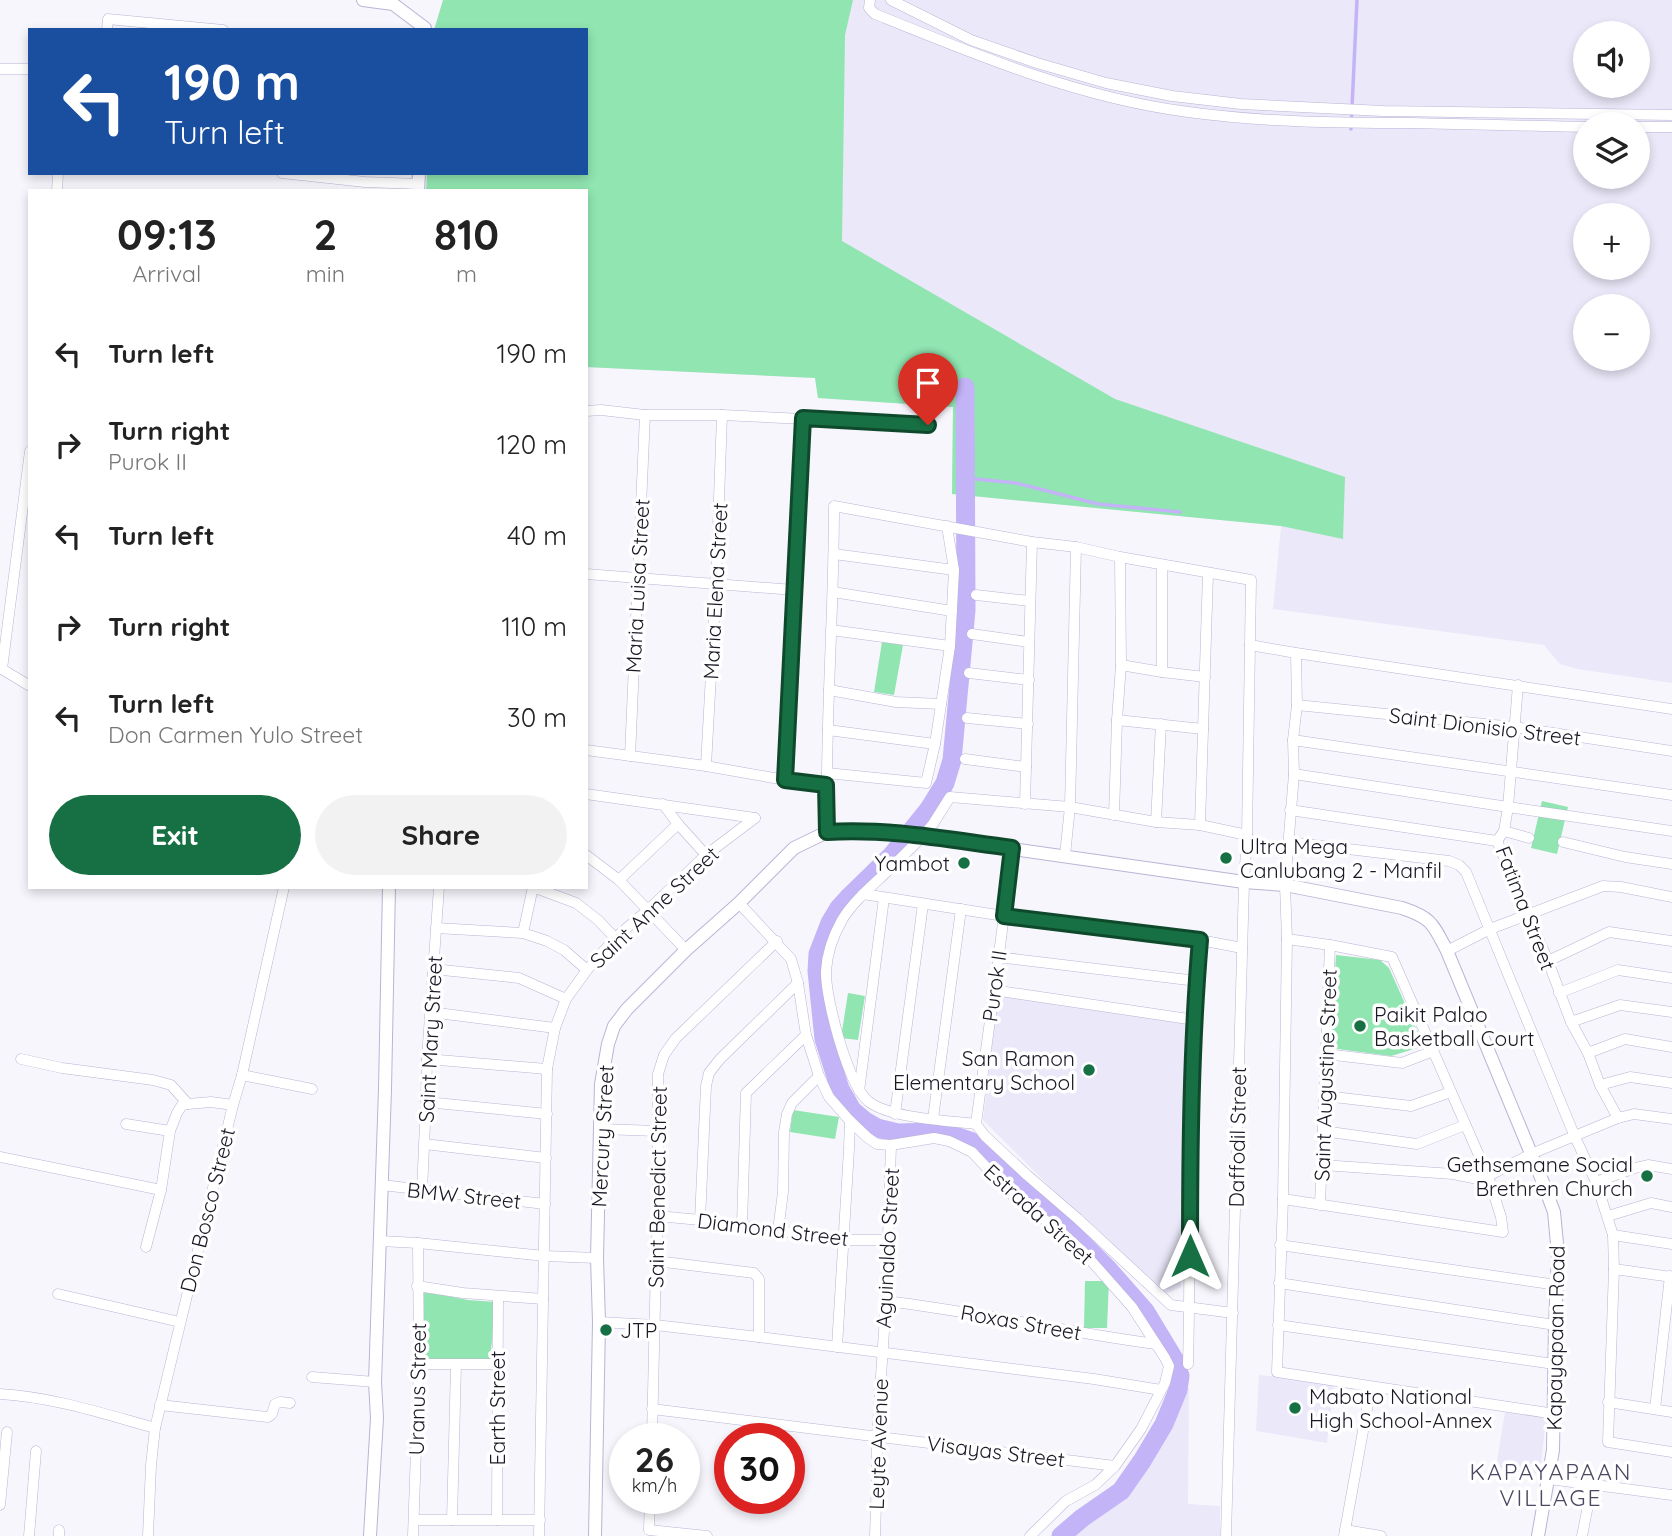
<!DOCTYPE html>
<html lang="en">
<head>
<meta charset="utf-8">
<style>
  :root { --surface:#fff; --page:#f2f2f2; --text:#222; --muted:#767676; --accent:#177043 }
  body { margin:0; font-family:Quicksand,sans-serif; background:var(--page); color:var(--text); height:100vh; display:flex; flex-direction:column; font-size:26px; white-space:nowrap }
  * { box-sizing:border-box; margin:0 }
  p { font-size:23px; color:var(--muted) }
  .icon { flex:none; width:38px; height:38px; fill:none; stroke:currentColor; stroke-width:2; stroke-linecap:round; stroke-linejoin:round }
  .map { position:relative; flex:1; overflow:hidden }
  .details { position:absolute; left:28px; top:189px; width:560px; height:700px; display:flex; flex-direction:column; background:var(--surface); border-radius:0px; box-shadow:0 4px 10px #0003 }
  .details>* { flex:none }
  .banner { position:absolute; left:28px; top:28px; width:560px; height:147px; border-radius:0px; box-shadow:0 4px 10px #0003; background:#1a4fa0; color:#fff; overflow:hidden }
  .buttons { position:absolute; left:1573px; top:21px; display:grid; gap:14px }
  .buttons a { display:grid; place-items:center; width:77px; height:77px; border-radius:50%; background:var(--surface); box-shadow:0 4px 10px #0003; font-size:35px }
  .speed { position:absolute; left:609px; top:1423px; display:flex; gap:14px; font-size:35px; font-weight:700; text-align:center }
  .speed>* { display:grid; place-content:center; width:91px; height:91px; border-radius:50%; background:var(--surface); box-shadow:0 4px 10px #0003; line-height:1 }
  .speed small { font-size:18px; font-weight:400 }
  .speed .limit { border:10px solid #d22; background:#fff; color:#111 }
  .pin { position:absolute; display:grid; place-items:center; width:60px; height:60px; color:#fff; margin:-72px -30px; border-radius:50% 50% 50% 0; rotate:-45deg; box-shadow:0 0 7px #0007 }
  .pin .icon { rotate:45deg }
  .me { position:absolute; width:77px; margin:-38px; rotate:0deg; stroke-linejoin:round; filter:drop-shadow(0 0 5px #0008) }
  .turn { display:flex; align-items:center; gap:24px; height:147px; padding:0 21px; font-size:32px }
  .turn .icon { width:91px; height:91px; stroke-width:2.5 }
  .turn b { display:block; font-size:49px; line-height:60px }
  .eta { display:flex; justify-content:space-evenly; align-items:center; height:119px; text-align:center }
  .eta b { font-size:42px; font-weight:700; line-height:49px }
  .cta { display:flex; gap:14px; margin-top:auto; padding:14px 21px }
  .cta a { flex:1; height:80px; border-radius:42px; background:var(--accent); color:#fff; font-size:28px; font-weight:700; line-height:80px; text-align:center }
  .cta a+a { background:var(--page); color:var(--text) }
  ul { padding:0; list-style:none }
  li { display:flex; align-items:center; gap:21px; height:91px; padding:0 21px }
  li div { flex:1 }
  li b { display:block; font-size:26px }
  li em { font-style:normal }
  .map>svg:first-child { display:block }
  .built { fill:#ebe8f9; fill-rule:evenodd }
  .green { fill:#90e5b0 }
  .forest { fill:#83dfa7 }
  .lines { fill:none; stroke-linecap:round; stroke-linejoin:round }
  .stream { stroke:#c3b3f7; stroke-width:3.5 }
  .river { stroke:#c3b3f7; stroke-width:19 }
  .street-casing { stroke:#bab4d5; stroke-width:11 }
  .secondary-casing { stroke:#bab4d5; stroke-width:14 }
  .street { stroke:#fff; stroke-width:10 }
  .secondary { stroke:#fff; stroke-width:12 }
  .route-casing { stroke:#0f492c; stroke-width:18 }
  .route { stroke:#177043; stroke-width:12 }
  .poi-dot { fill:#177043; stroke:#fff; stroke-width:2.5 }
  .labels { text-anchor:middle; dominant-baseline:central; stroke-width:7; stroke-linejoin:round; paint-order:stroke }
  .street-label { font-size:21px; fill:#1b1825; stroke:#fff }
  .poi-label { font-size:21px; fill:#1b1825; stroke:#fff; text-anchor:start }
  .neighbourhood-label { font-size:23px; letter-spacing:2px; fill:#4e4764; stroke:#fff }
</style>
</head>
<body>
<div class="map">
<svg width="1672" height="1536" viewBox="0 0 1672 1536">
  <rect width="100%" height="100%" fill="#f7f6fd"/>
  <g class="built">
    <path d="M 522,0 L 1672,0 L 1672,683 L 1577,669 L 1560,664 L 1544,645 L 1273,609 L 1281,526 L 952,494 L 953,407 L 818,398 L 815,378 L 586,367 L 586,191 L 514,191 L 586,173 L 586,30 ZM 1586,33 L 1638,33 L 1638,86 L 1586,86 ZM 1586,124 L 1638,124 L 1638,177 L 1586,177 ZM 1586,215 L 1638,215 L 1638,268 L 1586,268 ZM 1586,306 L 1638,306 L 1638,359 L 1586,359 Z"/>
    <polygon points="998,994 1190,1020 1181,1287 1163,1295 1097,1229 1064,1201 983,1120"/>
    <polygon points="1259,1375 1334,1384 1327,1443 1256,1431"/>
    <polygon points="1182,1388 1189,1388 1188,1504 1220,1506 1220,1536 1068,1536 1085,1520 1120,1498 1132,1485 1160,1441 1172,1417"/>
    <polygon points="1505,1412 1546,1418 1540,1474 1496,1467"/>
  </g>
  <g class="green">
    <polygon points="443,0 853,0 845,35 842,241 1115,399 1345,477 1343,539 1281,526 952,494 953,407 818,398 815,378 586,367 586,191 426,191 427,173 586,173 586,30 434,30"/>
    <polygon points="882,642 903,645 894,695 874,692"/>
    <polygon points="1542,801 1568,807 1557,854 1531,848"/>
    <polygon points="1336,955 1380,960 1389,968 1424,1046 1391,1056 1330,1048"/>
    <polygon points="848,993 865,996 858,1040 841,1038"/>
    <polygon points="793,1110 839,1117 835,1139 790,1132"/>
    <polygon points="1085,1281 1109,1281 1107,1328 1084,1328"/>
    <polygon points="422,1291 468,1300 495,1302 490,1364 421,1360"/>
  </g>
  <path class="forest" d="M 1175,1386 L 1182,1388 L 1167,1428 L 1132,1485 L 1120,1498 L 1085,1520 L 1068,1536 L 1053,1536 C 1061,1529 1069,1520 1077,1514 C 1088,1506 1100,1503 1110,1494 C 1140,1465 1160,1424 1175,1386 Z"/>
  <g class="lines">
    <g class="stream">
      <polyline points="1351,129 1357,0"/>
      <polyline points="965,478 1016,483 1098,504 1180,512"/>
    </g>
    <polyline class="river" points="965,387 966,610 952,760 945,783 929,809 892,855 850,896 839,908 830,923 818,954 817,971 824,1039 840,1089 852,1110 865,1121 877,1128 898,1133 936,1132 946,1133 970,1141 988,1153 1026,1194 1058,1219 1108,1269 1145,1311 1174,1359 1180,1376 1178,1390 1164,1424 1142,1461 1121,1491 1082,1518 1061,1536"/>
    <defs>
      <g id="street">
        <path d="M 870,0 L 869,8 L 875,14 C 976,55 1079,98 1188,112 C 1262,122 1336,123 1410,123 C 1469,124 1527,126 1586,127"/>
        <polyline points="891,0 971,40 1037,63 1106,83 1172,96 1241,104 1383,111 1672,115"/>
        <polyline points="107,30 108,19 223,30"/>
        <polyline points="0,69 30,69"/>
        <polyline points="1638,127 1672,127"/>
        <polyline points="282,173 365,182 418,184"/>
        <polyline points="57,191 58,173"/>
        <polyline points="586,411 601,410 645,415 722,415 928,425"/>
        <polyline points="834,554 954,570"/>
        <polyline points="1162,565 1162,672"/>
        <polyline points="586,574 794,590"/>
        <polyline points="833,592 952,611"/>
        <polyline points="976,595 1030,601"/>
        <polyline points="831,630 950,646"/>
        <polyline points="972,634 1029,642"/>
        <polyline points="1250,645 1296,653 1672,709"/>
        <polyline points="1296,653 1297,705 1293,740 1294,774 1285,885 1287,939 1283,1199 1277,1372 1555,1414"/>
        <polyline points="1121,665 1162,672 1205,677"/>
        <polyline points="0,668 30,686"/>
        <polyline points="2,669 30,451"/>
        <polyline points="969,673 1029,680"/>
        <polyline points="829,690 896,702 941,704"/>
        <polyline points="1297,705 1514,727 1672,751"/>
        <polyline points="967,718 1028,724"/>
        <polyline points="1117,720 1203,729"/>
        <polyline points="828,730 935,744"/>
        <polyline points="1293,740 1672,795"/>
        <polyline points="586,750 706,766 785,780 826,784"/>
        <polyline points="630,756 645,415"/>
        <polyline points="965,759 1026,767"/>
        <polyline points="706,766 716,583 722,415"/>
        <polyline points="827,773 926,783 935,744 950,646 954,570 947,526"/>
        <polyline points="1294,774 1508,807 1672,831"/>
        <polyline points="785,780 794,590 803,418"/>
        <polyline points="586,794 755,818"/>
        <polyline points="663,804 678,824 706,855"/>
        <polyline points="1025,804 1032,542"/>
        <polyline points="1290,810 1497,841"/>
        <polyline points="1114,815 1117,720 1121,665 1120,557"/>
        <polyline points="1156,822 1161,724"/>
        <polyline points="1200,825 1208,573"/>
        <polyline points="1504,831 1529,838"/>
        <path d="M 827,832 C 825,723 834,615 834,506 L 1032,542 L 1076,547 L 1120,557 L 1251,580 L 1247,835 L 1244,882 L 1226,1536"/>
        <polyline points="1497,841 1548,961 1571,1022 1588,1053 1600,1085 1618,1118"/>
        <polyline points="1497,841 1504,831 1508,807 1518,685"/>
        <polyline points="1289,842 1449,861 1459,865 1466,872 1575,1137 1596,1182 1613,1235 1614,1269 1608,1442 1672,1452"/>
        <polyline points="1563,842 1625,857 1672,864"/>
        <polyline points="586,855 619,880 686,950"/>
        <polyline points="1065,855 1070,807 1076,547"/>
        <polyline points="619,880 678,824"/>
        <polyline points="863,894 1004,916 1200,940 1242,948"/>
        <polyline points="739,903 791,959 798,983 806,1035 819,1076 829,1097 850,1121 868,1138 877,1144 891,1145 934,1138 949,1141 972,1152 1017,1200 1059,1230 1086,1255 1132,1307 1165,1358 1169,1366 1165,1383 1141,1429 1115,1466 1095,1485 1066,1501 1030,1536"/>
        <polyline points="436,928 523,933 547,941 564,950 587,970"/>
        <polyline points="523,933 533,887 576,903 598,920 615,938"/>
        <polyline points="1447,951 1490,929 1603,886 1621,887 1672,897"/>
        <polyline points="998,957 1197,981"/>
        <polyline points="1548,961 1609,932 1672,941"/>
        <polyline points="433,969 519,978 566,999"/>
        <polyline points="993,990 1195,1020"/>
        <polyline points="1559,993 1618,970 1672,978"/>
        <polyline points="430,1012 555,1028"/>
        <polyline points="1571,1022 1620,1005 1672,1012"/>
        <polyline points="1588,1053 1625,1039 1672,1047"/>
        <polyline points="1326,1054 1402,1063 1433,1051"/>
        <polyline points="21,1059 62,1068 153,1080 171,1085 188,1104"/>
        <polyline points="427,1059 547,1069"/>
        <polyline points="242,1075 312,1089"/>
        <polyline points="1600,1085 1630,1077 1672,1083"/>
        <polyline points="859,1091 884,898"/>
        <polyline points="1325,1096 1411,1106 1451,1092"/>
        <polyline points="426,1102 547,1114"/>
        <polyline points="895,1114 923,904"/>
        <polyline points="933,1119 961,909"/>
        <polyline points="126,1124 170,1131"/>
        <path d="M 976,1124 C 988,1032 1002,940 1012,848"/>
        <polyline points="601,1129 657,1131"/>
        <polyline points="1323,1131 1417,1144 1465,1125"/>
        <polyline points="424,1144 546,1158"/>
        <polyline points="0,1157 161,1190"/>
        <polyline points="1322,1165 1453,1174 1473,1178 1488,1176 1531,1154 1618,1118 1634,1114 1672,1119"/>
        <polyline points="1596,1182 1635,1168 1648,1165 1672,1169"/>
        <polyline points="382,1185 545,1204"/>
        <polyline points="422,1190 426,1102 427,1059 439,887"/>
        <polyline points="1283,1199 1503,1232 1501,1217 1488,1176 1392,957 1330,945 1287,939"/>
        <polyline points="1320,1205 1330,945"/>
        <polyline points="658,1216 700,1220 844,1240 887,1240"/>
        <polyline points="1608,1216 1651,1203 1672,1207"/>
        <polyline points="700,1220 706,1086 709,1073 720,1059 798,983"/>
        <polyline points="742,1225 746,1093 806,1035"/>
        <polyline points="778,1231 783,1192 784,1132 787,1114 792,1103 819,1076"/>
        <polyline points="1613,1235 1672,1244"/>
        <polyline points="380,1241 418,1243 545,1256 597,1258"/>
        <polyline points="1280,1245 1557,1285"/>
        <polyline points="146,1247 161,1190 170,1131 177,1113 182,1105 188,1104 211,1102 233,1105"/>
        <polyline points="656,1261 754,1273 759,1279 759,1337"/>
        <polyline points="1614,1269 1672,1277"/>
        <polyline points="1279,1283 1555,1325"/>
        <polyline points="417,1286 463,1293 543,1299"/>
        <polyline points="58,1294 180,1322"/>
        <path d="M 886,1301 C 977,1312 1066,1332 1156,1344"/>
        <path d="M 1233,1313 L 1171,1305 L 1078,1219 L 1027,1175 L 985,1136 L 976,1124 C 949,1121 888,1118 868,1101 C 848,1085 825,997 826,971 C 827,953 833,936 842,920 C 851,905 864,893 877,881 C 893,866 908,851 923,836 L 933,824 L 950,797 L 1070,807 L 1156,822 L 1200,825 L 1247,835"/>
        <polyline points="599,1322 655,1325 759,1337 1094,1379 1161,1390"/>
        <polyline points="1278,1325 1554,1364"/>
        <polyline points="837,1347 849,1149 850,1121"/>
        <polyline points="419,1364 497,1364"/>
        <path d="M 1188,1364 C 1190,1294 1189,1224 1190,1154 C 1191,1083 1194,1011 1200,940"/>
        <polyline points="312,1377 375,1382"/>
        <path d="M 0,1394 C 53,1397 104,1414 155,1428"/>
        <polyline points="1608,1402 1672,1412"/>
        <polyline points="160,1405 268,1417 272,1414 275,1404 280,1402 290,1403"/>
        <polyline points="652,1409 1115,1466"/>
        <polyline points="1655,1409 1670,1276"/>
        <polyline points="652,1438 656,1261 658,1216 658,1074 664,1055 676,1038 777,941"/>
        <polyline points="1549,1479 1672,1495"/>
        <polyline points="650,1498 649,1530 707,1536"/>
        <polyline points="0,1505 7,1432"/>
        <polyline points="414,1520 540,1520"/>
        <polyline points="452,1520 456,1365"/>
        <polyline points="497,1520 498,1296"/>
        <polyline points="1345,1530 1381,1536"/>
        <polyline points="29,1536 36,1451"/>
        <polyline points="59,1536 59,1530"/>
        <polyline points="148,1536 151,1465 155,1428 233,1105 242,1075 284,887"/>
        <polyline points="413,1536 419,1364 418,1243"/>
        <polyline points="539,1536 547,1069 555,1028 566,999 587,970 615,938 649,909 706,855 755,818"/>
        <polyline points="875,1536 877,1476 877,1437 886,1301 891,1145"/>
        <polyline points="1344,1536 1371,1387"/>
        <polyline points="1582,1536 1592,1485"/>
      </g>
      <g id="secondary">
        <polyline points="363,0 393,4 425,28 425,30"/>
        <polyline points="418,191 419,173"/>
        <polyline points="370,1536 377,1418 375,1382 385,1089 389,887"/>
        <path d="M 595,1536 L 599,1322 L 597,1258 L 601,1084 L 608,1044 L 614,1026 L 627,1009 L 686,950 L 739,903 L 794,848 L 827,832 L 854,830 L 900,833 L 1244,882 L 1285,885 L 1402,908 C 1432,918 1433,924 1447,951 L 1542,1180 L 1554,1212 L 1558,1254 L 1555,1325 L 1553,1450 L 1538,1536"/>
      </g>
    </defs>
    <use href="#street" class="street-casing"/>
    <use href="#secondary" class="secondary-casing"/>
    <use href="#street" class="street"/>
    <use href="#secondary" class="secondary"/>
  </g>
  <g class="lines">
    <defs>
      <path id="route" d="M 928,425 L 803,418 L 785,780 L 826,785 L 827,832 C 889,828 950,840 1012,848 L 1004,916 L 1200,940 C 1191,1045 1190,1151 1190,1256"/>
    </defs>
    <use href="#route" class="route-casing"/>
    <use href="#route" class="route"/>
  </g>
  <g class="poi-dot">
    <circle cx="1226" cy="858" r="7"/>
    <circle cx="964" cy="863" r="7"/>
    <circle cx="1360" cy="1026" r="7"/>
    <circle cx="1089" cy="1070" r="7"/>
    <circle cx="1647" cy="1176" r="7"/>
    <circle cx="606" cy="1330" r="7"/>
    <circle cx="1295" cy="1408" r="7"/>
  </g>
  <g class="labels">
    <g class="street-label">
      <text transform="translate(637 586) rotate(-87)">Maria Luisa Street</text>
      <text transform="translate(715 591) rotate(-87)">Maria Elena Street</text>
      <text transform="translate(1485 726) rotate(7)">Saint Dionisio Street</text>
      <text transform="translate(654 907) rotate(-43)">Saint Anne Street</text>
      <text transform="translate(1526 908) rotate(69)">Fatima Street</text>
      <text transform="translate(994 986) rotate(-82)">Purok II</text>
      <text transform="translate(430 1039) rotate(-87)">Saint Mary Street</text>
      <text transform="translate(1325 1075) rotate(-88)">Saint Augustine Street</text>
      <text transform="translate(602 1136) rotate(-87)">Mercury Street</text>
      <text transform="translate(1237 1137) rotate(-89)">Daffodil Street</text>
      <text transform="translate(657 1187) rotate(-89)">Saint Benedict Street</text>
      <text transform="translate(464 1195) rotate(6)">BMW Street</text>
      <text transform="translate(207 1210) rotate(-76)">Don Bosco Street</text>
      <text transform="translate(1039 1214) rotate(42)">Estrada Street</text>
      <text transform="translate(773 1229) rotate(7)">Diamond Street</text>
      <text transform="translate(887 1248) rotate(-87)">Aguinaldo Street</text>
      <text transform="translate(1021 1322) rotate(10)">Roxas Street</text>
      <text transform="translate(1555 1338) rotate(-89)">Kapayapaan Road</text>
      <text transform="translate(417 1389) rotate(-89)">Uranus Street</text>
      <text transform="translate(497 1408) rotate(-90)">Earth Street</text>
      <text transform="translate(878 1444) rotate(-88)">Leyte Avenue</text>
      <text transform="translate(996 1451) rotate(7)">Visayas Street</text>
    </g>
    <g class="poi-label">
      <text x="1240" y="846">Ultra Mega<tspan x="1240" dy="24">Canlubang 2 - Manfil</tspan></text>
      <text x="950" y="863" text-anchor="end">Yambot</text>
      <text x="1374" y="1014">Paikit Palao<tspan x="1374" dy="24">Basketball Court</tspan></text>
      <text x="1075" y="1058" text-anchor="end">San Ramon<tspan x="1075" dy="24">Elementary School</tspan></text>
      <text x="1633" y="1164" text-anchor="end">Gethsemane Social<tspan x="1633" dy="24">Brethren Church</tspan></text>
      <text x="620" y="1330">JTP</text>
      <text x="1309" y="1396">Mabato National<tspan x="1309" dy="24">High School-Annex</tspan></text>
    </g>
    <g class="neighbourhood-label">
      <text x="1551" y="1471">KAPAYAPAAN<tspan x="1551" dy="26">VILLAGE</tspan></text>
    </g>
  </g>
</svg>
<div class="buttons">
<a><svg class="icon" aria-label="sound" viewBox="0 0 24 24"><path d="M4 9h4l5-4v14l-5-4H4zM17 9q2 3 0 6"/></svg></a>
<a><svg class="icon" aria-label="layers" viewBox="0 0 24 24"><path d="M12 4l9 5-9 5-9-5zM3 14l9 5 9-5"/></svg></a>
<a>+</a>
<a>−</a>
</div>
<div class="speed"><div>26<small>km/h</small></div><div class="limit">30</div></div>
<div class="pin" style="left:928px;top:425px;background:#d93025"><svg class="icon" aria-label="arrive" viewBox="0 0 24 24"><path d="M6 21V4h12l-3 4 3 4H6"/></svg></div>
<svg class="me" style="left:1190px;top:1256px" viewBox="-20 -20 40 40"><path d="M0-17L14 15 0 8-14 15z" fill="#177043" stroke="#fff" stroke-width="4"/></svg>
<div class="banner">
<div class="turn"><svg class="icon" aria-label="left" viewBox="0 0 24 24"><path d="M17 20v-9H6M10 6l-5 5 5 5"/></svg><div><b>190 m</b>Turn left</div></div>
</div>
<section class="details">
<div class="eta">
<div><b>09:13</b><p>Arrival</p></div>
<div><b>2</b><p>min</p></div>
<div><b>810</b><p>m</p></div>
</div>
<ul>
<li><svg class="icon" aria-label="left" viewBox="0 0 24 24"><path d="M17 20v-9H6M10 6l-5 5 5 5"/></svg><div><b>Turn left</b></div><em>190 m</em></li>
<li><svg class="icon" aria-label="right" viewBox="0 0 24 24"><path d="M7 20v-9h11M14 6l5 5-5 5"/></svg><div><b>Turn right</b><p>Purok II</p></div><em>120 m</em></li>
<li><svg class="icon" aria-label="left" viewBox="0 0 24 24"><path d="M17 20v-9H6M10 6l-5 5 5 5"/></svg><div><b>Turn left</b></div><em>40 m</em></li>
<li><svg class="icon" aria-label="right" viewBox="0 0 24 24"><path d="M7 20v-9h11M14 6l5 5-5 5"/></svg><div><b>Turn right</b></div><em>110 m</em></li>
<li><svg class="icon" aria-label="left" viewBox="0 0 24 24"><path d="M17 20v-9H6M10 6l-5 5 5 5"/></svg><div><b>Turn left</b><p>Don Carmen Yulo Street</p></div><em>30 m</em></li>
</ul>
<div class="cta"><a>Exit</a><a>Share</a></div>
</section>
</div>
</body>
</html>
